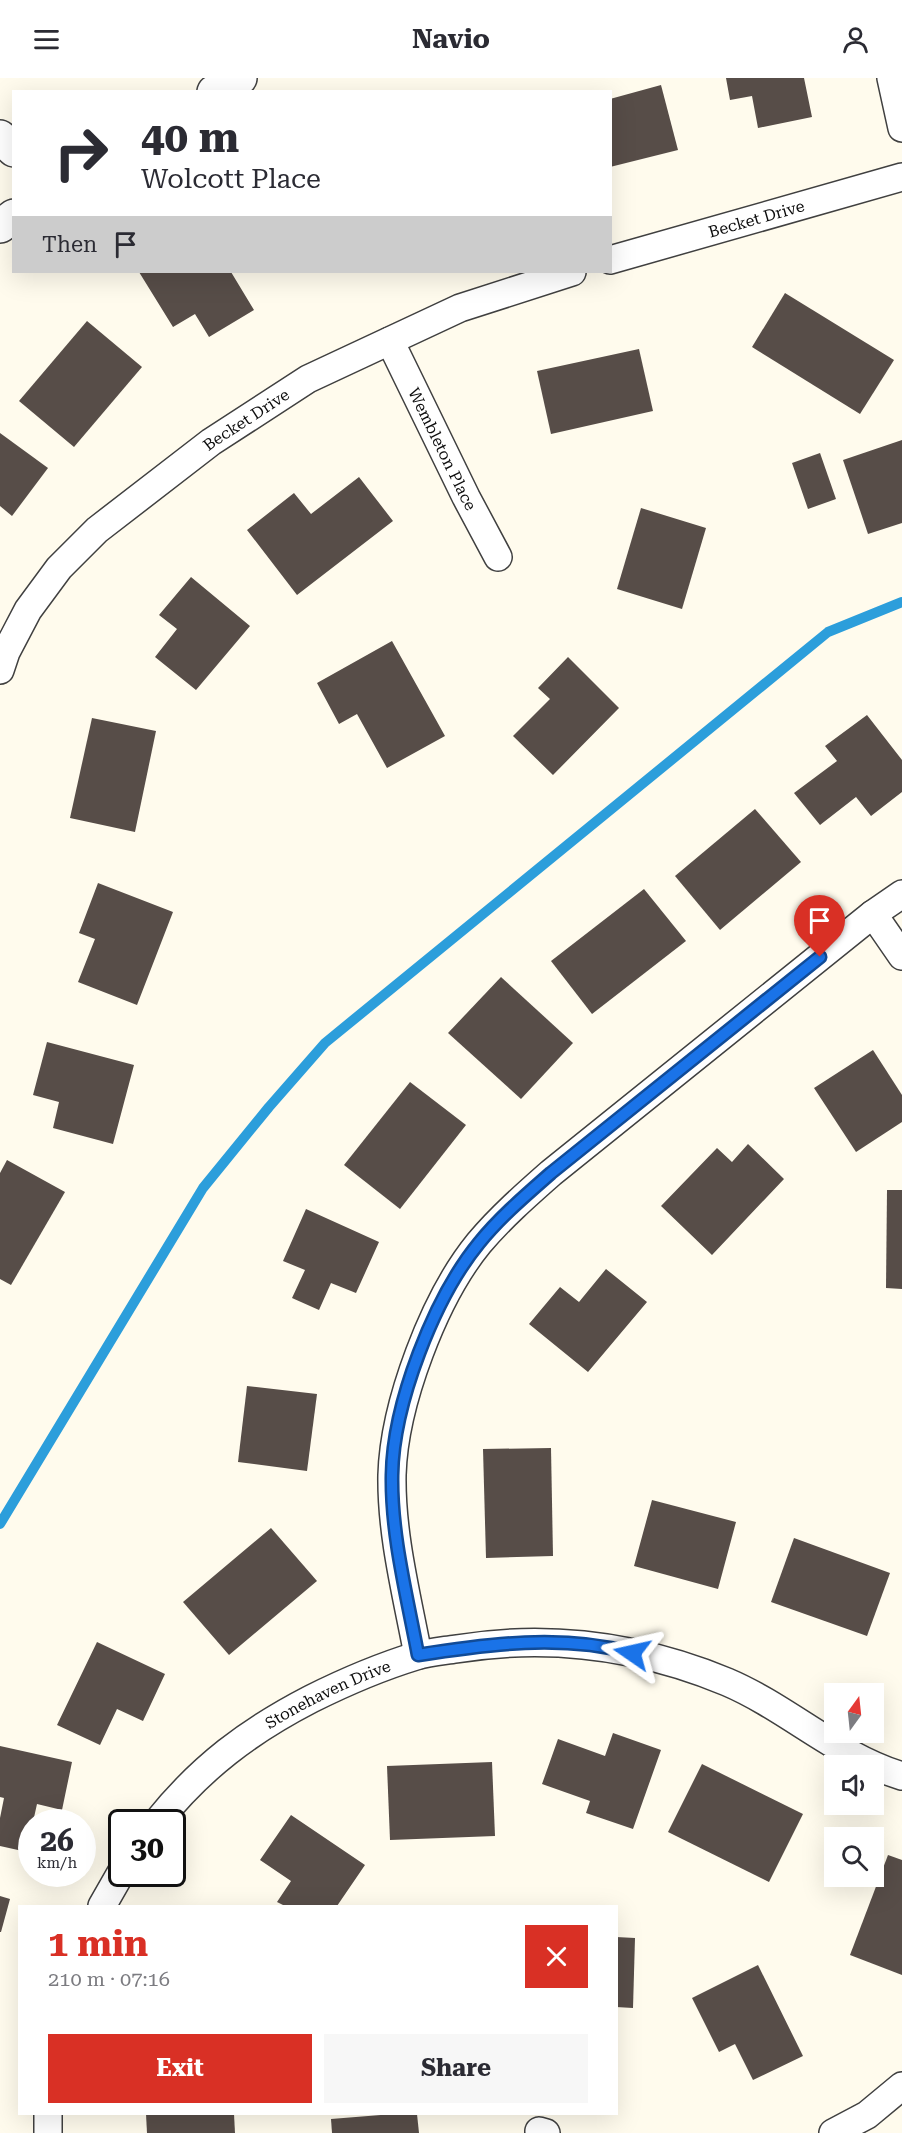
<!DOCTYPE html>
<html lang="en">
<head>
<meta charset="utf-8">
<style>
  :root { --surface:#fff; --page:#f7f7f7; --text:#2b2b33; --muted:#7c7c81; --accent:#d93025 }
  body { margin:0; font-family:"Roboto Serif",serif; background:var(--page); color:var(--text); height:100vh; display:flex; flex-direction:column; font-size:22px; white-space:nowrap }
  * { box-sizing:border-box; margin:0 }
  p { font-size:20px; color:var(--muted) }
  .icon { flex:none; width:33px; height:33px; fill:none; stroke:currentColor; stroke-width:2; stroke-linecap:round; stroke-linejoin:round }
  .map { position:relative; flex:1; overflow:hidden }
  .drawer { position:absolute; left:18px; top:1827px; width:600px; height:210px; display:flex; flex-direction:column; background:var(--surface); border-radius:0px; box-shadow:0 6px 24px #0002 }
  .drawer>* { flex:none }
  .guide { position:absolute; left:12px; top:12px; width:600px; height:183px; border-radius:0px; box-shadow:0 6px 24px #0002; background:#fff; color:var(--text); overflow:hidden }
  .needle { width:39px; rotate:15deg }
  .tools { position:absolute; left:824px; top:1605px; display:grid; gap:12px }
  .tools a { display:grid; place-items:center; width:60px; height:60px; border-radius:0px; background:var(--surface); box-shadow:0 6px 24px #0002; font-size:30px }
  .speed { position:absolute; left:18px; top:1731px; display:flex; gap:12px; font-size:30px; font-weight:700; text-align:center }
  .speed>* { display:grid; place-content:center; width:78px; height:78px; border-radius:50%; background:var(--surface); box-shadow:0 6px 24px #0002; line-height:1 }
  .speed small { font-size:15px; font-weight:400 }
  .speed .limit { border:3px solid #111; border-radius:9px; background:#fff; color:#111 }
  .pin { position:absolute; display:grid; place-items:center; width:51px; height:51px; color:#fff; margin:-62px -26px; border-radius:50% 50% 50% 0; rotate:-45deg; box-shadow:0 0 6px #0007 }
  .pin .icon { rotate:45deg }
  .me { position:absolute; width:66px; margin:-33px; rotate:281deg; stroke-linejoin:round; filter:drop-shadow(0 0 4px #0008) }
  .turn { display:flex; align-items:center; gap:21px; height:126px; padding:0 30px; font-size:27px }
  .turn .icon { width:78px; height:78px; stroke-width:2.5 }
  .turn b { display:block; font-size:42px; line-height:51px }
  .then { display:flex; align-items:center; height:57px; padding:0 30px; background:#0003; gap:12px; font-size:22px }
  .round { display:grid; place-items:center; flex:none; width:63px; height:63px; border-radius:0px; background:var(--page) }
  .overview { display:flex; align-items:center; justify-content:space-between; height:102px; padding:0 30px }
  h1 { font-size:36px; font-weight:700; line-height:45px; color:var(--accent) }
  .primary-button { display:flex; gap:12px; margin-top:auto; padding:12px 30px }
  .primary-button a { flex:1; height:69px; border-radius:0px; background:var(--accent); color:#fff; font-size:24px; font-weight:700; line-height:69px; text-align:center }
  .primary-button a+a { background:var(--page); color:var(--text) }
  header { display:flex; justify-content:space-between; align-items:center; height:78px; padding:0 30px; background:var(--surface); font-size:27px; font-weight:700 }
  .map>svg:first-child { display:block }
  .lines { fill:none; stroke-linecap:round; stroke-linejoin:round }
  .stream { stroke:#2c9edb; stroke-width:10 }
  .building { fill:#574d48 }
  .minor-casing { stroke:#404040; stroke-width:30 }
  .tertiary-casing { stroke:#404040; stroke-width:36 }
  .minor { stroke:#fff; stroke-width:27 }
  .tertiary { stroke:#fff; stroke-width:33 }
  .route-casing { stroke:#114b97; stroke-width:15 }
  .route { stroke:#1a73e8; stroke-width:10 }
  .labels { text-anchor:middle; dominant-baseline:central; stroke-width:6; stroke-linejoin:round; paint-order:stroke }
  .street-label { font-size:16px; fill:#0d0d0d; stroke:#fff }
</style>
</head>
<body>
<header><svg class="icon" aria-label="menu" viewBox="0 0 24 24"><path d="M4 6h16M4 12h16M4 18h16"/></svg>Navio<svg class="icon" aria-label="person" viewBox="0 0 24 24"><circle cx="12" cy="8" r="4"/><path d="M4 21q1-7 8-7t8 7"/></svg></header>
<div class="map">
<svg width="902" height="2055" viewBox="0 0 902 2055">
  <rect width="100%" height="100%" fill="#fffbed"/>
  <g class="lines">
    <polyline class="stream" points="0,1446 203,1110 269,1029 325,965 828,554 902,524"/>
  </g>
  <g class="building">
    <polygon points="726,0 804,0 812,39 758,50 752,18 730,22"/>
    <polygon points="661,7 678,72 610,89 610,21"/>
    <polygon points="139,194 231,194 254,232 209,259 195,236 173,249"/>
    <polygon points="785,215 894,282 860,336 752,269"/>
    <polygon points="87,243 142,289 74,369 19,323"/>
    <polygon points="639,271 653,333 551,356 537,293"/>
    <polygon points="0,355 48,390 12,438 0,428"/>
    <polygon points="902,362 902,445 868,456 843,382"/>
    <polygon points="820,375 836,421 808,431 792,385"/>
    <polygon points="359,399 393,443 297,517 247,452 294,415 311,436"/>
    <polygon points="641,430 706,450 682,531 617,511"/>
    <polygon points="191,499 250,548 196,612 155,579 177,551 159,537"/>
    <polygon points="392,563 445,658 387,690 357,636 339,646 317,605"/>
    <polygon points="568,579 619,630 553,697 513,658 550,621 538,610"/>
    <polygon points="867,637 902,682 902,714 871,738 856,719 820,747 794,715 837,683 825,668"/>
    <polygon points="92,640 156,653 135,754 70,740"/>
    <polygon points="755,731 801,784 720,852 675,798"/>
    <polygon points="98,805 173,834 137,927 78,904 95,861 79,855"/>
    <polygon points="644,811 686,863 592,936 551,883"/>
    <polygon points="501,899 573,965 521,1021 448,955"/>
    <polygon points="47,964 134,987 113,1066 53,1050 59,1024 33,1017"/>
    <polygon points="873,972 902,1017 902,1044 856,1074 814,1010"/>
    <polygon points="410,1004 466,1047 400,1131 344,1087"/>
    <polygon points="748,1066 784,1101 712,1177 661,1128 717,1070 732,1084"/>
    <polygon points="7,1082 65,1114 11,1207 0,1201 0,1095"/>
    <polygon points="887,1112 902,1112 902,1211 886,1210"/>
    <polygon points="306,1131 379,1164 356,1215 331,1205 319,1232 292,1220 305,1192 283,1183"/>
    <polygon points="606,1191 647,1224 588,1294 529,1246 560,1209 579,1224"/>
    <polygon points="247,1308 317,1316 307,1393 238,1384"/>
    <polygon points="551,1370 553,1478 486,1480 483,1371"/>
    <polygon points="652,1422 736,1444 718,1511 634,1488"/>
    <polygon points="271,1450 317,1503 229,1577 183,1524"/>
    <polygon points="794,1460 890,1495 867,1558 771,1524"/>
    <polygon points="97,1564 165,1596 143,1643 117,1631 100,1667 57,1647"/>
    <polygon points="613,1655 661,1672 633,1751 586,1735 590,1723 542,1706 558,1661 605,1678"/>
    <polygon points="0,1668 72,1684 62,1732 37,1726 33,1744 32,1744 27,1774 0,1768 0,1740 4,1720 0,1719"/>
    <polygon points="492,1684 495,1758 390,1762 387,1688"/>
    <polygon points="702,1686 803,1736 769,1804 668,1754"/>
    <polygon points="291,1737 365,1787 337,1828 285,1828 277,1824 291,1803 260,1782"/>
    <polygon points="888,1777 902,1782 902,1897 850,1877"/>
    <polygon points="0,1818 10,1821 1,1854 0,1854"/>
    <polygon points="616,1859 635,1860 633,1930 616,1929"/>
    <polygon points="758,1887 803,1978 753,2002 735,1966 719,1974 692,1920"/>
    <polygon points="146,2036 234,2036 235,2055 147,2055"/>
    <polygon points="393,2036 417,2036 419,2055 332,2055 331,2041"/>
  </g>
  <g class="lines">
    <defs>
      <g id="minor">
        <polyline points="891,0 902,50"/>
        <path id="s1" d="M 610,182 L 902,99"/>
        <path id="s2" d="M 390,263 L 466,419 L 498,479"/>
        <path id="s3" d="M 0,592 L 6,574 L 28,532 L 59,490 L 97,452 L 211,364 L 308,301 L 460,230 L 572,194"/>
        <polyline points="873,836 902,878"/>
        <path d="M 418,1577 C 407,1518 391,1457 392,1397 C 394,1326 434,1220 479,1165 C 501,1139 526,1117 551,1095 L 873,836 L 902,816"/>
        <path id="s4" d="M 157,1744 C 201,1689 249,1653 311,1621 C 345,1604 380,1589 416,1578 C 429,1574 443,1573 456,1571 C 548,1556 640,1568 727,1604 C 788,1630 838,1679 902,1698"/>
        <polyline points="102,1828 122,1793"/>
        <polyline points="539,2053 546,2055"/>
        <polyline points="48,2055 48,2036"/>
        <polyline points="833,2055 867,2037 902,2008"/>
      </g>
      <g id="tertiary">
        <polyline points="214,14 240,0"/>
        <polyline points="0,59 14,72"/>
        <polyline points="0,148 14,138"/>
      </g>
    </defs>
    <use href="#minor" class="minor-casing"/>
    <use href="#tertiary" class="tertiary-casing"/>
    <use href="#minor" class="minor"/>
    <use href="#tertiary" class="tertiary"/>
  </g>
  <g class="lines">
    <defs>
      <path id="route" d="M 632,1575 C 562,1556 488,1566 418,1577 C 407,1518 391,1457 392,1397 C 393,1326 434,1220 479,1165 C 500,1139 526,1117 551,1095 L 820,879"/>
    </defs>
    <use href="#route" class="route-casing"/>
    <use href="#route" class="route"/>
  </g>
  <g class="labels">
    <g class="street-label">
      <text stroke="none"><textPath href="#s1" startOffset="152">Becket Drive</textPath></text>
      <text stroke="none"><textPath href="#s3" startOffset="358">Becket Drive</textPath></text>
      <text stroke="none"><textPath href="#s2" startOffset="120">Wembleton Place</textPath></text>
      <text stroke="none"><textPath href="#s4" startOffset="216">Stonehaven Drive</textPath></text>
    </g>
  </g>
</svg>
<div class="tools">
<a><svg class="needle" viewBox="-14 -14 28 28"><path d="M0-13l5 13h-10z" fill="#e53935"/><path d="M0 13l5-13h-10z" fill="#7c7c81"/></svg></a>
<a><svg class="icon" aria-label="sound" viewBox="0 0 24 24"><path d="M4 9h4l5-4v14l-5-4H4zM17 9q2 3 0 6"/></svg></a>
<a><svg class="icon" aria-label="search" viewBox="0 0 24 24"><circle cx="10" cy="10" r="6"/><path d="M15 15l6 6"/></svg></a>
</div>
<div class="speed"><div>26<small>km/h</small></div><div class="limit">30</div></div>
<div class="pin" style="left:820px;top:879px;background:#d93025"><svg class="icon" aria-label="arrive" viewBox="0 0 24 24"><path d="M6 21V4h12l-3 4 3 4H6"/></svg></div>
<svg class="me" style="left:632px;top:1575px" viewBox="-20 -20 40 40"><path d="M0-17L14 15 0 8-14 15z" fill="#1a73e8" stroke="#fff" stroke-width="4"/></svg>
<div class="guide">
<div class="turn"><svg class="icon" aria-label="right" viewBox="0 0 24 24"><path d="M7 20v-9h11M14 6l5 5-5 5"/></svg><div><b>40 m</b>Wolcott Place</div></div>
<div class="then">Then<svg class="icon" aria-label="arrive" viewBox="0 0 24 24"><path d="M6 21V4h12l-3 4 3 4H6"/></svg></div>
</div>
<section class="drawer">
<div class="overview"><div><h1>1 min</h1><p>210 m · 07:16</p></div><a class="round" style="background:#d93025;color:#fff"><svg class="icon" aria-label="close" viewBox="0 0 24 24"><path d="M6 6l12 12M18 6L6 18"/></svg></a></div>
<div class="primary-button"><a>Exit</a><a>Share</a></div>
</section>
</div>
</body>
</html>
